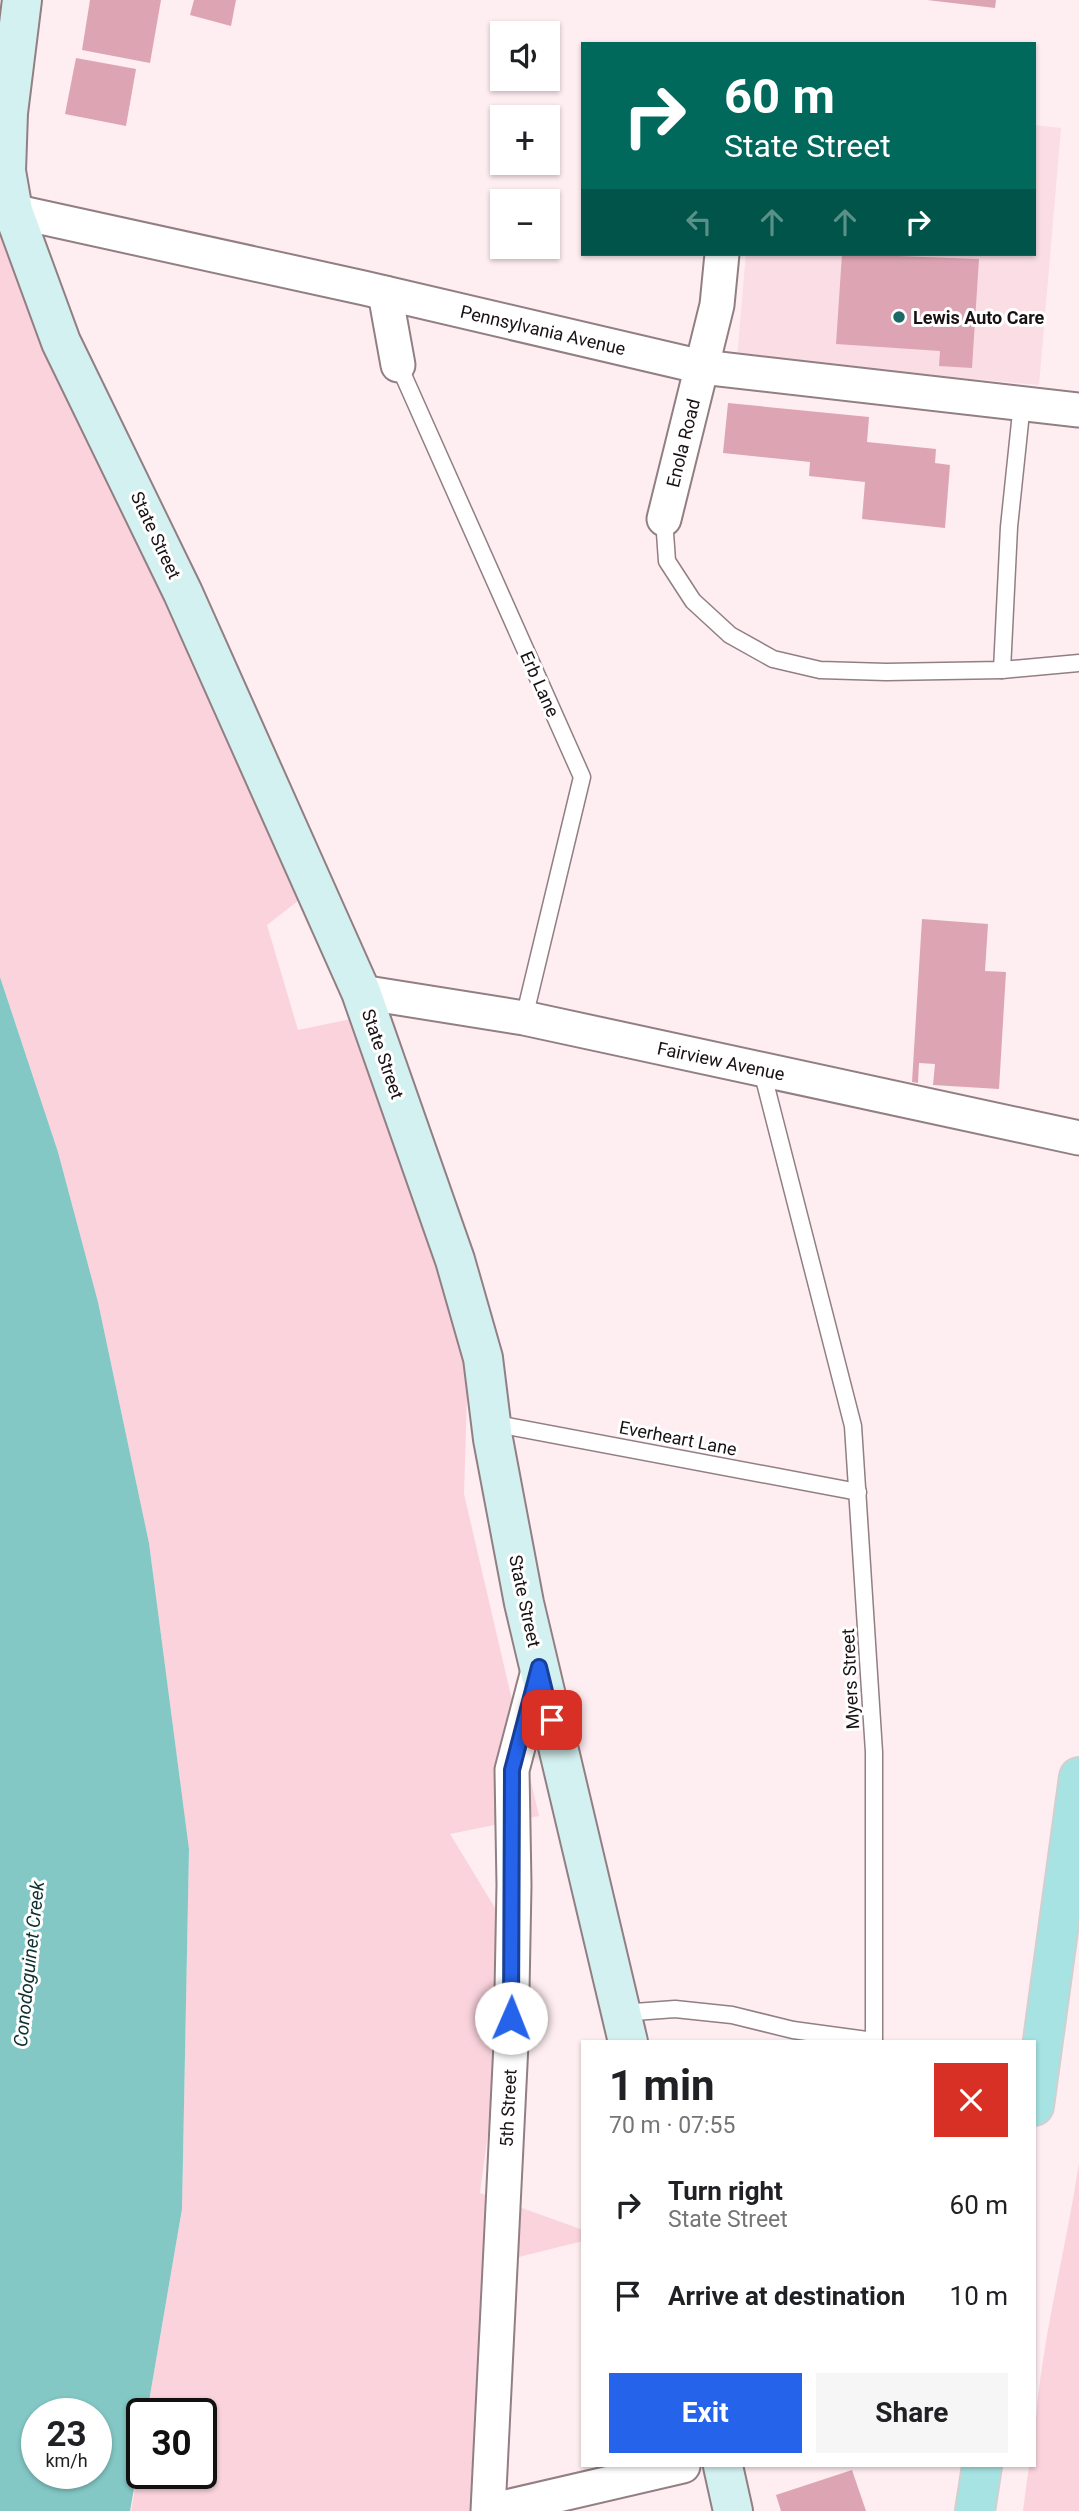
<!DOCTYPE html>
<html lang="en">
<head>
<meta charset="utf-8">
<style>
  :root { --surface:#fff; --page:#f6f6f6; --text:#202124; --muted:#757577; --accent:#2563eb }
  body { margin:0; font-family:Roboto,sans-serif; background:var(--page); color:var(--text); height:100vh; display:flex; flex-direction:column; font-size:26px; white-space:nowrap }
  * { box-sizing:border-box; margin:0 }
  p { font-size:23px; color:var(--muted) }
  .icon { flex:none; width:38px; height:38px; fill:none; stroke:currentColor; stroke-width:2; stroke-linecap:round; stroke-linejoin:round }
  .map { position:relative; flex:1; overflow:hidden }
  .details { position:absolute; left:581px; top:2040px; width:455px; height:427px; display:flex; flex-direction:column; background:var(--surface); border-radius:0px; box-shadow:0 2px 5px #0004 }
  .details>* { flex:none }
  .banner { position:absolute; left:581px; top:42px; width:455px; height:214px; border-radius:0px; box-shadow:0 2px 5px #0004; background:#00695c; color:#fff; overflow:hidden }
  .fabs { position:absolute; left:490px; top:21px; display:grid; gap:14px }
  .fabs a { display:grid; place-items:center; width:70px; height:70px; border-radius:0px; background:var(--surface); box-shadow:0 2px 5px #0004; font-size:35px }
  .speed { position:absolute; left:21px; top:2398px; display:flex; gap:14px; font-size:35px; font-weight:700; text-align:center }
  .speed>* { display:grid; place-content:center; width:91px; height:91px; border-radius:50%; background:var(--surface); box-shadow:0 2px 5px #0004; line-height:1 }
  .speed small { font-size:18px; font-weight:400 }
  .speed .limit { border:4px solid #111; border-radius:10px; background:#fff; color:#111 }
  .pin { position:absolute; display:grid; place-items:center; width:60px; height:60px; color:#fff; margin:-30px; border-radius:14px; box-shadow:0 4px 10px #0006 }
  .me { position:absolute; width:77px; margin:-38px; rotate:1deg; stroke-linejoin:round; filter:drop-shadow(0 0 5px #0008) }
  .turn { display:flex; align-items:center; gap:24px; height:147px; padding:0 28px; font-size:32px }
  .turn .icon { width:91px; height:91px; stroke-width:2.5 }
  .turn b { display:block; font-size:49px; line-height:60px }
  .lanes { display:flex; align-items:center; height:66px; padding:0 28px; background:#0003; justify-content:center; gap:35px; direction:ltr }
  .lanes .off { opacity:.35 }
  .round { display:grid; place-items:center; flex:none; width:74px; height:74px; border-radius:0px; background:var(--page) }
  .overview { display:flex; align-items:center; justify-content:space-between; height:119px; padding:0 28px }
  h1 { font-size:42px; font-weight:700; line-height:52px }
  .button { display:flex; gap:14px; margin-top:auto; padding:14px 28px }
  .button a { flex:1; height:80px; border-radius:0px; background:var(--accent); color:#fff; font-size:28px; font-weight:700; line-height:80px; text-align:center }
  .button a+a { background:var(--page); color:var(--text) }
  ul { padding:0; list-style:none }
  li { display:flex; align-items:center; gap:21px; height:91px; padding:0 28px }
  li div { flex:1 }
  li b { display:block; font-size:26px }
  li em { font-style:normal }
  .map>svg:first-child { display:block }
  .built { fill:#fbdde5 }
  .green { fill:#fad3dd }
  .water { fill:#83c8c5; fill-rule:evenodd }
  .building { fill:#dda5b3 }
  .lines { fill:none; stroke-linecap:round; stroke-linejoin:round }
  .service-casing { stroke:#917f83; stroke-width:19 }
  .minor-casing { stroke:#917f83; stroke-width:37 }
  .secondary-casing { stroke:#917f83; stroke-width:42 }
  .primary-casing { stroke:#d1d0d0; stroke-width:42 }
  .service { stroke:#fff; stroke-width:16 }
  .minor { stroke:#fff; stroke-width:33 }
  .secondary { stroke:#d2f1f0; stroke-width:38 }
  .primary { stroke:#a6e3e2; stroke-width:38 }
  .route-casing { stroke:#184099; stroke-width:18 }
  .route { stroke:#2563eb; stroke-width:12 }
  .poi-dot { fill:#1d6967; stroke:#fff; stroke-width:2.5 }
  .labels { text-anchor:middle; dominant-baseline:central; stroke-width:6; stroke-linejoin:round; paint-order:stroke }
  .poi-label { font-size:18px; font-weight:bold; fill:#191214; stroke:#fff; text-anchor:start }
  .street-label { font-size:18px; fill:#191214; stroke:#fff }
  .water-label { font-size:19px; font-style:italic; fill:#0f3231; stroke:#fff }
</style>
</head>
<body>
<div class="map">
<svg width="1079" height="2511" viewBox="0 0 1079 2511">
  <rect width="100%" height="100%" fill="#feedf1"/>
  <polygon class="built" points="1034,125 1061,128 1039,385 737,358 746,254 1034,254"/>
  <g class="green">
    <polygon points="0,230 303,897 267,925 298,1030 356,1018 468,1362 464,1494 539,1816 450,1834 514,1939 480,2193 583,2230 583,2241 495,2263 475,2511 131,2511 142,2446 142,2473 201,2473 201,2413 147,2413 182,2209 189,1849 149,1543 98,1302 58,1152 0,977"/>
    <path d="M 1079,2163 L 1079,2511 L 1023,2511 L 1029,2466 L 1034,2466 C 1034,2364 1064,2264 1079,2163 Z"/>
  </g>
  <path class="water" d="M 0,977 L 58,1152 L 98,1302 L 149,1543 L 189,1849 L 182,2209 L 147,2413 L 142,2413 L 142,2443 L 130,2511 L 0,2511 ZM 37,2413 L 96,2413 L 96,2473 L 37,2473 Z"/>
  <g class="building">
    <polygon points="90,0 161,0 150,63 82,50"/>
    <polygon points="194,0 236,0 231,26 190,15"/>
    <polygon points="927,0 996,0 995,8"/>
    <polygon points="76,58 136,69 126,126 65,114"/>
    <polygon points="842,254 979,259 972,368 939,366 940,351 836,344"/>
    <polygon points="728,403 869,417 867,442 936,449 935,463 950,465 945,528 862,519 865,482 809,476 810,462 723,453"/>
    <polygon points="922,919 988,924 985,971 1006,972 999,1089 933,1085 935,1064 919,1063 918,1083 912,1082"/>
    <polygon points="852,2470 866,2511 781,2511 776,2495"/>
  </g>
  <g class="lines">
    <defs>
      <g id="service">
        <polyline points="396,359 582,777 524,1018"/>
        <polyline points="664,519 667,561 693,601 730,635 773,659 820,670 886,672 1002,670 1079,663"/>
        <polyline points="1002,670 1009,527 1022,403"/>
        <polyline points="491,1423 858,1492"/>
        <polyline points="621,2013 675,2009 732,2015 793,2030 874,2041 874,1752 853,1426 762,1071"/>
      </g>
      <g id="minor">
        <polyline points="13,211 364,288 702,367 1079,410"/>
        <polyline points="385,293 398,365"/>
        <polyline points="664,519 717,305 722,254"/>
        <polyline points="361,992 524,1018 1079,1138"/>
        <polyline points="488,2511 511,2044 514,1885 512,1770 539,1667"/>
        <polyline points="489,2511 683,2466"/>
      </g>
      <g id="secondary">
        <polyline points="22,0 8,113 6,171 13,211 61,342 183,593 361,992 455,1260 483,1358 493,1439 524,1603 628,2042"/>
        <polyline points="723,2466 733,2511"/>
      </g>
      <g id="primary">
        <polyline points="1034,2106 1079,1777"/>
        <polyline points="975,2511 982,2466"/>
      </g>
    </defs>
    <use href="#service" class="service-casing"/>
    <use href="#minor" class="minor-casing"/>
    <use href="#secondary" class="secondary-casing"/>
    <use href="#primary" class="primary-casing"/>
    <use href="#service" class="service"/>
    <use href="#minor" class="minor"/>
    <use href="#secondary" class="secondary"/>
    <use href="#primary" class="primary"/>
  </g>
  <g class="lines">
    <defs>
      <polyline id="route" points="511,2018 512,1770 539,1667 552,1720"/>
    </defs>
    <use href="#route" class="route-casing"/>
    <use href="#route" class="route"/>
  </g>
  <circle class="poi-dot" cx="899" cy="317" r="7"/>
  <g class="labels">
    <g class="poi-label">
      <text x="913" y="317">Lewis Auto Care</text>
    </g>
    <g class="street-label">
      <text transform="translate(543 330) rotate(13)">Pennsylvania Avenue</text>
      <text transform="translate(683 443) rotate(-76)">Enola Road</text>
      <text transform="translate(156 535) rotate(65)">State Street</text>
      <text transform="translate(540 684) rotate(66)">Erb Lane</text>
      <text transform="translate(383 1054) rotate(71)">State Street</text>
      <text transform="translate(721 1061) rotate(12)">Fairview Avenue</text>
      <text transform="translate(678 1438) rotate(11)">Everheart Lane</text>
      <text transform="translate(525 1601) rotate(78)">State Street</text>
      <text transform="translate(850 1679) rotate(-93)">Myers Street</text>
      <text transform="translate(508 2108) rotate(-87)">5th Street</text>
    </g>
    <g class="water-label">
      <text transform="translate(29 1964) rotate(-84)">Conodoguinet Creek</text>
    </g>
  </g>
</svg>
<div class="fabs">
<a><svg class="icon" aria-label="sound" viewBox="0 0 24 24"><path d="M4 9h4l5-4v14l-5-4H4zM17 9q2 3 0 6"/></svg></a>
<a>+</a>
<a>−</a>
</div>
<div class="speed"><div>23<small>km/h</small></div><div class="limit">30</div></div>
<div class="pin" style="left:552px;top:1720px;background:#d93025"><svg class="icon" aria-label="arrive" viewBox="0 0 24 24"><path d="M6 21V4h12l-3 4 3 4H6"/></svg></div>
<svg class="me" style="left:511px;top:2018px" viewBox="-20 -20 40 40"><circle r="19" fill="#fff"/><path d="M0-13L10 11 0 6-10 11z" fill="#2563eb"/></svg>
<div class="banner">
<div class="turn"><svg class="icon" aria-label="right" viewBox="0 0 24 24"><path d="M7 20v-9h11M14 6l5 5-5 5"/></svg><div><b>60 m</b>State Street</div></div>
<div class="lanes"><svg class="icon off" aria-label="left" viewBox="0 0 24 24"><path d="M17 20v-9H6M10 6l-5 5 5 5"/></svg><svg class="icon off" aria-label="ahead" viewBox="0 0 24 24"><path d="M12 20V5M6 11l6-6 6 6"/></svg><svg class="icon off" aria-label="ahead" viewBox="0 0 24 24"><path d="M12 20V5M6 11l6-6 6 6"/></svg><svg class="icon" aria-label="right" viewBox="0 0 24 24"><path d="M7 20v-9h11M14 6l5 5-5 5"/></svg></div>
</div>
<section class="details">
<div class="overview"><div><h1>1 min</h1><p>70 m · 07:55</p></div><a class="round" style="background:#d93025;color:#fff"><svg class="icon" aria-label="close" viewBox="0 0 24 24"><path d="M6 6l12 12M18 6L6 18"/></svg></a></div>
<ul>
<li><svg class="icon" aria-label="right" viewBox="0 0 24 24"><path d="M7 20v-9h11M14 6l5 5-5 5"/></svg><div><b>Turn right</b><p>State Street</p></div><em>60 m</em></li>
<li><svg class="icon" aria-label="arrive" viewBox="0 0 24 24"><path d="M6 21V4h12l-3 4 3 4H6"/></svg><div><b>Arrive at destination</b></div><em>10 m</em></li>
</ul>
<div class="button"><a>Exit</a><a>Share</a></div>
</section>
</div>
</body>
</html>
